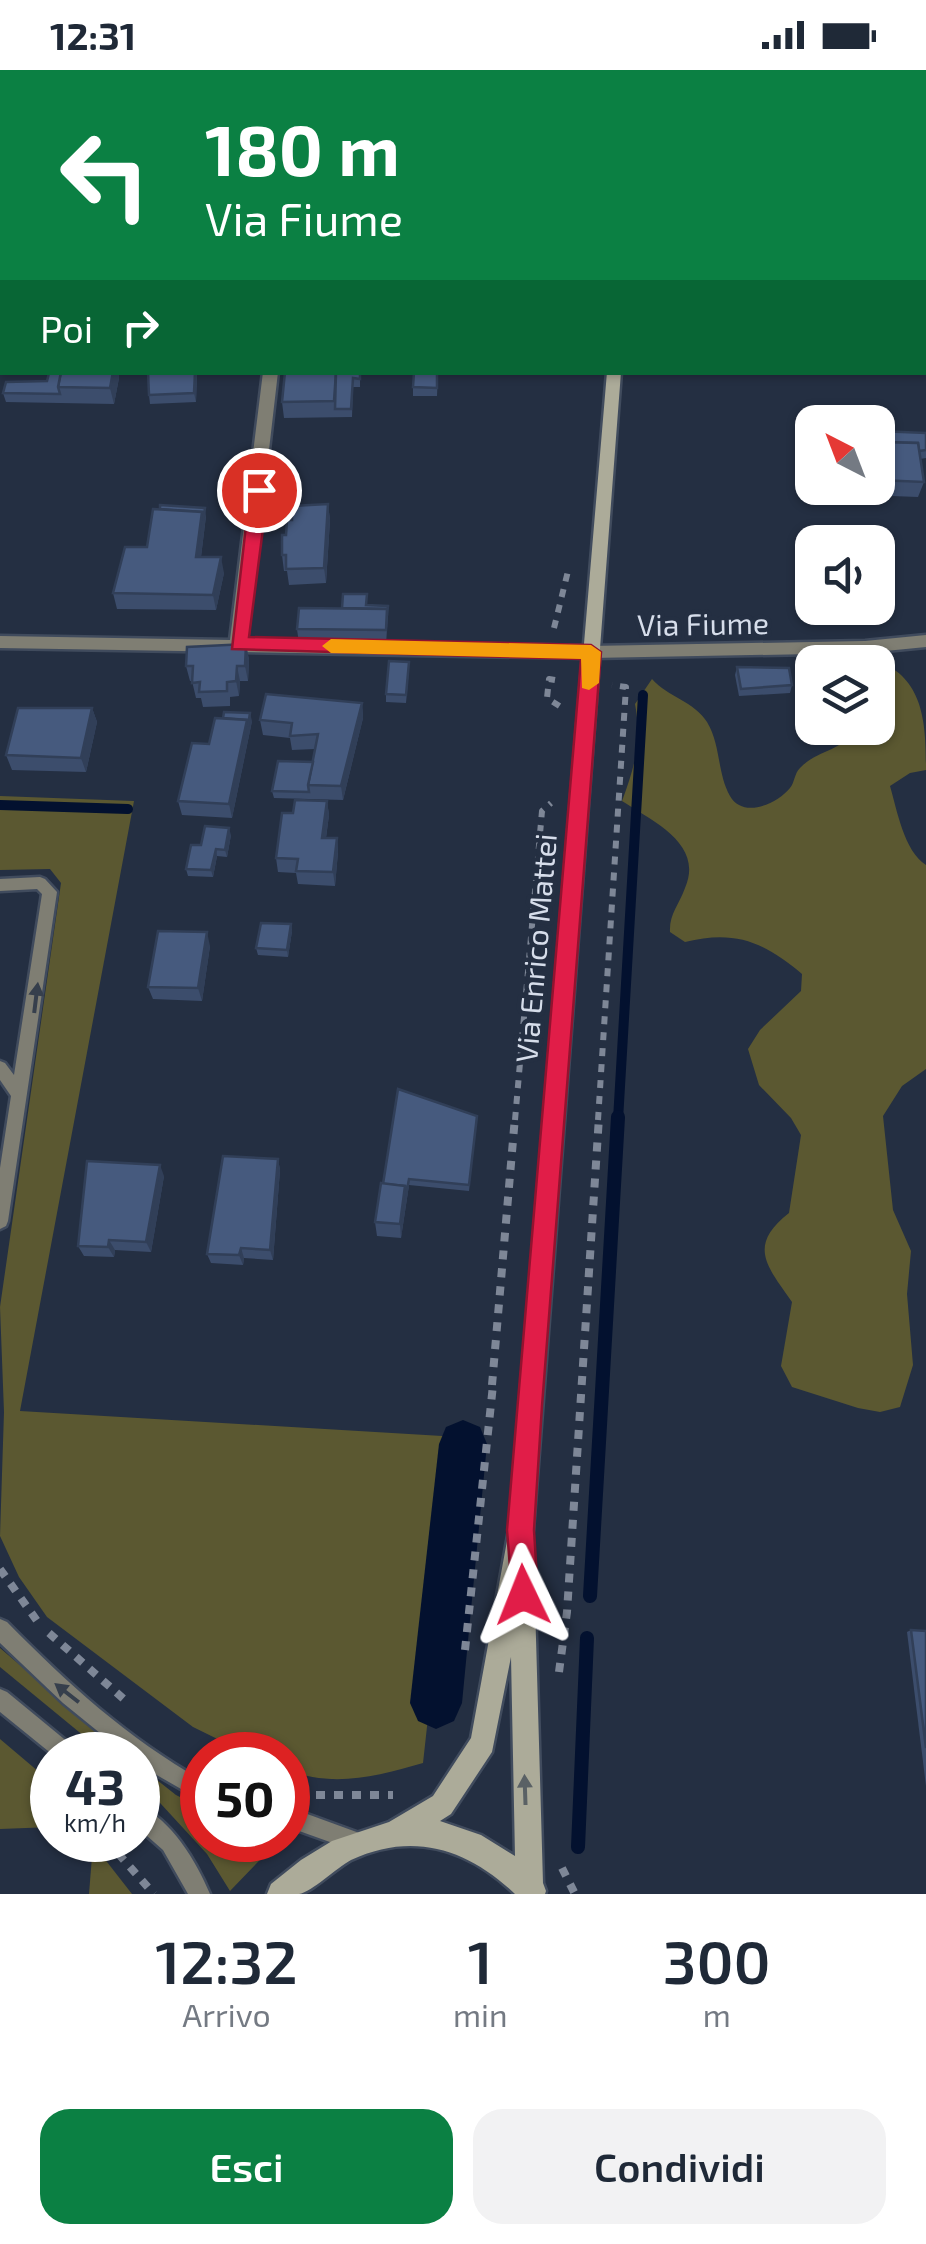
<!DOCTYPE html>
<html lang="it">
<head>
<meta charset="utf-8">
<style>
  :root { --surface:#fff; --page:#f2f2f3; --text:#1f2937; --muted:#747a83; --accent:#0b8043 }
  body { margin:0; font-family:"Exo 2",sans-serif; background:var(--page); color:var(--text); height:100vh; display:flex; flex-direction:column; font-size:38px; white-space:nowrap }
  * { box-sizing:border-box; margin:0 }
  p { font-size:32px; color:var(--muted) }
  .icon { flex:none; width:55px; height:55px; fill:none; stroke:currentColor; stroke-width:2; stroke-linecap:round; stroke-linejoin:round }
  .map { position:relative; height:1824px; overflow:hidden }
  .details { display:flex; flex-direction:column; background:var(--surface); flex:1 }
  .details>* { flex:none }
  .top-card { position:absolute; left:0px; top:0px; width:928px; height:305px; box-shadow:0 2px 8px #0004; background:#0b8043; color:#fff; overflow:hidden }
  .needle { width:65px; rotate:318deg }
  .fabs { position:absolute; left:795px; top:335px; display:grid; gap:20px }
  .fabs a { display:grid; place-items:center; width:100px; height:100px; border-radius:20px; background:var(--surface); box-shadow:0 2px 8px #0004; font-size:50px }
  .speed { position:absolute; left:30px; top:1662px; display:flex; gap:20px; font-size:50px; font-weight:700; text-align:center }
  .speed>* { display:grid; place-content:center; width:130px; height:130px; border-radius:50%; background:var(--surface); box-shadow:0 2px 8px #0004; line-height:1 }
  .speed small { font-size:25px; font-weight:400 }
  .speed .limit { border:15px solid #d22; background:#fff; color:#111 }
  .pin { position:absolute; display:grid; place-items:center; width:85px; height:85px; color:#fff; margin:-42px; border:5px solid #fff; border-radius:50%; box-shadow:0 2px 10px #0007 }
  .me { position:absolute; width:110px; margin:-55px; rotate:358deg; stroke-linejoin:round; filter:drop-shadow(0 0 8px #0008) }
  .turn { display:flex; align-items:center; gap:35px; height:210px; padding:0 40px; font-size:45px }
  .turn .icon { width:130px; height:130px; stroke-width:2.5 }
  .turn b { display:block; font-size:70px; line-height:85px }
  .then { display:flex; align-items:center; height:95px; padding:0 40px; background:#0003; gap:20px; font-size:38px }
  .eta { display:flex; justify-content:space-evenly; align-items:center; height:170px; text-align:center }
  .eta b { font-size:60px; font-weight:600; line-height:70px }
  .primary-button { display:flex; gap:20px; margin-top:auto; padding:20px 40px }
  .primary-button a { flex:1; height:115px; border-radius:30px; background:var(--accent); color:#fff; font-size:40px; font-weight:600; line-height:115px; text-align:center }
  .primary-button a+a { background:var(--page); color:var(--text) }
  .status { display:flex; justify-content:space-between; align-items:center; height:70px; padding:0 50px; background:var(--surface); direction:ltr }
  .status svg { height:28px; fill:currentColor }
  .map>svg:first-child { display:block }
  .green { fill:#5b5831 }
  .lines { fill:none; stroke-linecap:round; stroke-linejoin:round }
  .stream-far1 { stroke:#03112f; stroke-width:10 }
  .stream { stroke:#03112f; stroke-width:14 }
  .canal { fill:#03112f; fill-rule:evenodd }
  .service-casing { stroke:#404b5d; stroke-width:5 }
  .minor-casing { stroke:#404b5d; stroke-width:5 }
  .secondary-casing { stroke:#404b5d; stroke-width:5 }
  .path-far1 { stroke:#7e8797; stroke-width:6; stroke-dasharray:8 8; stroke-linecap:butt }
  .path { stroke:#7e8797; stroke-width:8; stroke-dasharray:9 9; stroke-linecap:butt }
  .service { fill:#7f7e73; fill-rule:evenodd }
  .minor { fill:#7f7e73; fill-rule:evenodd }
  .secondary { fill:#acab99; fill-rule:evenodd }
  .wall { fill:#3c4d6c }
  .shaded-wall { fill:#313f58 }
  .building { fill:#465a7e; stroke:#313f58; stroke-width:2.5 }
  .oneway { fill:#363f4c }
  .oneway2 { fill:#5a6165 }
  .route { fill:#e11d48; stroke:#92132f; stroke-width:2.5 }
  .slow { fill:#f59e0b }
  .labels { text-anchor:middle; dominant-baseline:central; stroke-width:9; stroke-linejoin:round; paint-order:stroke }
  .street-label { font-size:30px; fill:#d6ddea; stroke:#242f42 }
</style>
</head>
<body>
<div class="status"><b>12:31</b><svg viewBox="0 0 49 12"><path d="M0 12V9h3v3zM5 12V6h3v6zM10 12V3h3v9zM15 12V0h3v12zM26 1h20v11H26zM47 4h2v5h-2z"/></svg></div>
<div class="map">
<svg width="926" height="1824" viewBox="0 0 926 1824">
  <rect width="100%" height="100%" fill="#242f42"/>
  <g class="green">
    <path d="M 878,591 C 925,609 926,656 926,700 L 910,703 L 890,716 C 897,740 904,781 926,795 L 926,999 L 902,1016 L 883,1046 L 893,1140 L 911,1181 L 907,1224 L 913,1295 L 900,1337 L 880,1342 L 858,1338 L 792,1317 L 781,1296 L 792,1232 C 767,1196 747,1176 789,1143 L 801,1065 L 791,1048 L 759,1015 L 748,979 L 760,960 L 801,921 L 802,904 C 763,871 734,860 685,872 L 670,862 C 669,844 679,835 685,818 C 704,774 654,752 622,731 C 635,696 642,671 635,634 L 652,609 C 668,627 695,632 707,652 C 721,675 717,703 730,726 C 743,749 777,734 790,718 C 795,712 794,704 800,698 C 818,679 841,683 855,658 L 878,658 L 878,592 L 855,592 Z"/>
    <path d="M 0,726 L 134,731 L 20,1341 L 459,1367 L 423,1693 C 378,1706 333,1718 288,1700 L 288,1685 L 250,1685 L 193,1657 L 47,1547 L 19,1507 L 0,1466 L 4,1342 L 0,1237 L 61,813 L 50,799 L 0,800 Z"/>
    <polygon points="0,1578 125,1685 107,1685 0,1597"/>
    <polygon points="0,1669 52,1713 48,1731 52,1736 52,1757 0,1759"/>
    <polygon points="138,1695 176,1725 202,1738 202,1770 279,1770 230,1821 207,1784 138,1709"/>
    <polygon points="93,1774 132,1824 89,1824"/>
  </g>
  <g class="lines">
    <g class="stream-far1">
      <polyline points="0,735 128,739"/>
      <polyline points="618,1050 643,625"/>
    </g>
    <g class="stream">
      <polyline points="590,1526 618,1047"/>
      <polyline points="578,1777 587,1568"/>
    </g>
    <polygon class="canal" points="463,1350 480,1357 487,1374 462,1633 454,1651 436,1659 418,1651 410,1633 439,1374 446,1357"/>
    <defs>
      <g id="service">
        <polygon points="40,807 45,809 57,822 8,1151 6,1156 0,1159 0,1098 11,1026 0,1010 0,991 5,993 14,1005 42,824 37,819 0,821 0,809"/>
        <path d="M 0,1549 L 7,1552 C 66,1612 128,1669 202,1710 L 202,1731 L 141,1696 L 138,1693 L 138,1685 L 127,1685 L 63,1633 L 0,1573 Z"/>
        <polygon points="0,1619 7,1622 75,1678 78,1685 53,1685 0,1642"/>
        <path d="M 138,1735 C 172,1750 196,1791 210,1824 L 188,1824 L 163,1780 L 138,1758 Z"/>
        <polygon points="288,1737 362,1764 365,1771 362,1778 355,1781 288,1757"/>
      </g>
      <g id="minor">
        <rect x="286" y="0" width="12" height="2"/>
        <polygon points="263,302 278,302 247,570 591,576 865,571 926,565 926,577 865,583 591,588 0,578 0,566 230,570"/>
      </g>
      <g id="secondary">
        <rect x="591" y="0" width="12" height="2"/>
        <path d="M 607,302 L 621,302 L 533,1460 L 528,1489 L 534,1499 L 543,1813 L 546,1821 L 545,1824 L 515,1824 C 468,1779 413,1761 351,1790 C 336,1798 312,1822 299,1824 C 289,1824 277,1824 267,1824 L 271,1814 L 301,1790 L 332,1771 L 389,1752 L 433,1726 L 471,1668 L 509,1460 ZM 511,1587 L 515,1786 L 481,1765 L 440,1751 L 451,1744 L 492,1682 Z"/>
      </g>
    </defs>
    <use href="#service" class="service-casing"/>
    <use href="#minor" class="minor-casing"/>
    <use href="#secondary" class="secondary-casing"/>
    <g class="path-far1">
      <polyline points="554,558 569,497"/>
      <polyline points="555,610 549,609 547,628 561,637"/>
      <polyline points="515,1050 542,741 551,733"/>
      <polyline points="598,1050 626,617 612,615"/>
    </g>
    <g class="path">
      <polyline points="492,1315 515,1047"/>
      <polyline points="0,1499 40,1555"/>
      <polyline points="49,1563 126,1631"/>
      <polyline points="465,1580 493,1315"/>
      <polyline points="559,1602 567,1542 599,1047"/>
      <polyline points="316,1725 393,1725"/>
      <polyline points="106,1770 154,1824"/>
      <polyline points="562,1798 575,1824"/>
    </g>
    <use href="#service" class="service"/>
    <use href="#minor" class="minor"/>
    <use href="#secondary" class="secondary"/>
  </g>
  <g class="wall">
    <polygon points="422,0 492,0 492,2 423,2"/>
    <rect x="698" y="0" width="25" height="2"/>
    <polygon points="912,0 926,0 926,13 925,2 912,2"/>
    <rect x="0" y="180" width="2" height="47"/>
    <polygon points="60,302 118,302 119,308 114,334 6,332 3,323 47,311"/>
    <polygon points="197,302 196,332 150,334 149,325"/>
    <polygon points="360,302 360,317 353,317 352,347 284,348 282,332"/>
    <polygon points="438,302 437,326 413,326 413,317"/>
    <polygon points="878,361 926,363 926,388 920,389 924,412 918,427 839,424 838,418 878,418"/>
    <polygon points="328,434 330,450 326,513 289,515 287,501 284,501 282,485 286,465 292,450"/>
    <polygon points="206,446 201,487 224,503 216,540 117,539 113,523 147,477"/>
    <polygon points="342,538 388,544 386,575 299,574 297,559"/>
    <polygon points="246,574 249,590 248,611 240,611 239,626 230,627 230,636 203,637 201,628 196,628 192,611 190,611 186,596"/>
    <polygon points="737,597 792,615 790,623 739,626 735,605"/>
    <polygon points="409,600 406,633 386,632 386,624"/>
    <polygon points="362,633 363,648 343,730 274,728 272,721 313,692 315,679 292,680 290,668 263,665 260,650"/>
    <polygon points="92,638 97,652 86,702 12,700 6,685"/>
    <polygon points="252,651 232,748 182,745 178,731"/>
    <polygon points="327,731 329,745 326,768 337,768 338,782 335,816 298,814 296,803 278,802 276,788 293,743"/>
    <polygon points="231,765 227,787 217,786 213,807 188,806 186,799 201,775"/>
    <polygon points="291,854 292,861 288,887 258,885 256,878"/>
    <polygon points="210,876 202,931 153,929 148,917"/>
    <polygon points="477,1046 469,1121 409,1115 401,1168 377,1166 375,1152 383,1114"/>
    <polygon points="278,1089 280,1100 273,1190 244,1188 243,1195 211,1193 207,1184"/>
    <polygon points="164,1106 151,1182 115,1180 114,1187 84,1186 78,1176"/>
    <polygon points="911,1560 926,1561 926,1716 907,1562"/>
  </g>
  <g class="shaded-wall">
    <polygon points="113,302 118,302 119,308 114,334 110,318"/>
    <polygon points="195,302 197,302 196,332 194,323"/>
    <polygon points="328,434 330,450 326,513 324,498"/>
    <polygon points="205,438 206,446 199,503 196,487 202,442"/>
    <polygon points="221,487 224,503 216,540 213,525"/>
    <polygon points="246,574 249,590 248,611 245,596"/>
    <polygon points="237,596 240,611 239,626 236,611"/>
    <polygon points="362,633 363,648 343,730 341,716"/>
    <polygon points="92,638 97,652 86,702 81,688"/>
    <polygon points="250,643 252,651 232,748 229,734 247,650"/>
    <polygon points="327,731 329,745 324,782 322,768"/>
    <polygon points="229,758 231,765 227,787 225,780"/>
    <polygon points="337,768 338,782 335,816 333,802"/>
    <polygon points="216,779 217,786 213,807 211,800"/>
    <polygon points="291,854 292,861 288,887 287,880"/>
    <polygon points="207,862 210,876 202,931 198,918"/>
    <polygon points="278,1089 280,1100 273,1190 270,1180"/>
    <polygon points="160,1095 164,1106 151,1182 146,1172"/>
    <polygon points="409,1109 409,1115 401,1168 400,1154 405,1116"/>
    <polygon points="109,1170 115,1180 114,1187 108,1177"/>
    <polygon points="241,1178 244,1188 243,1195 239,1185"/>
  </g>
  <g class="building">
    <polygon points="377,0 397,0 396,2 376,2"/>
    <polygon points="835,0 848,0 849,2 836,2"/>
    <rect x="0" y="180" width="2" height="31"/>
    <polygon points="61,302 113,302 110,318 58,317"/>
    <polygon points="61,302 58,317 60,324 3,323 6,312 47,311 49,303"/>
    <polygon points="148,302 195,302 194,323 149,325"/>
    <polygon points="285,302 336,302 334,331 282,332"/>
    <polygon points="336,302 360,302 360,309 353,308 351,339 335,339"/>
    <polygon points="414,302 437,302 437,318 413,317"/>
    <polygon points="878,361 926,363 926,380 919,381 918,373 878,372"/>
    <polygon points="878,372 918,373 924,412 878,410"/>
    <polygon points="328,434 324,498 286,499 286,485 282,485 282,465 286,465 287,450 292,450 292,436"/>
    <polygon points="160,435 205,438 203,450 202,442 160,439"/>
    <polygon points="153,439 202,442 196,487 221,487 213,525 113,523 125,477 147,477"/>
    <polygon points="343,524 367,524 366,535 388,536 387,546 387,539 342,538"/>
    <polygon points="299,538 387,539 386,560 297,559"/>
    <polygon points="246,574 245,596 237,596 236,611 227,612 227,621 199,622 200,612 192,613 193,596 186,596 187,577"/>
    <polygon points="389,591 409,592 406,625 386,624"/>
    <polygon points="737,597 789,598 792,615 741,619"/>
    <polygon points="266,624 362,633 341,716 308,715 318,664 290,666 292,653 260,650"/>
    <polygon points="18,638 92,638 81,688 6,685"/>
    <polygon points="224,642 250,643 248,656 247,650 223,648"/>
    <polygon points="215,648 247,650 229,734 178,731 192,673 209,674"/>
    <polygon points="278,691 313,692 308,715 309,722 272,721"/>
    <polygon points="295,730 327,731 322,768 337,768 333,802 296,801 298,789 276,788 282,743 293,743"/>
    <polygon points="205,756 229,758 225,780 216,779 211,800 186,799 191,775 201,775"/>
    <polygon points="261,853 291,854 287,880 256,878"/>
    <polygon points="158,861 207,862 198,918 148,917"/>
    <polygon points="398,1019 477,1046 469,1115 409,1109 406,1125 405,1116 383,1114"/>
    <polygon points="223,1086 278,1089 270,1180 241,1178 239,1185 207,1184"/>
    <polygon points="87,1091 160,1095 146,1172 109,1170 108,1177 78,1176"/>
    <polygon points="381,1113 405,1116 400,1154 375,1152"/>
    <polygon points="911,1560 926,1561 926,1678"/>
  </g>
  <defs><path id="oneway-solid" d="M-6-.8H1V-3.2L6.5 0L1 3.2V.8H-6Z" transform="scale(2.5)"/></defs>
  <g class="oneway">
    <use href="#oneway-solid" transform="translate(36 928) rotate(-83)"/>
    <use href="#oneway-solid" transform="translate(67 1623) rotate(-142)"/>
  </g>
  <use class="oneway2" href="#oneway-solid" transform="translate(525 1720) rotate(-92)"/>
  <polygon class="route" points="259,413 268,420 249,567 591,575 601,582 542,1336 534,1460 538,1525 533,1535 523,1539 513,1535 507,1460 581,589 232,579 250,420"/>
  <polygon class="slow" points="331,569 591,575 601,582 599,613 589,620 582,618 581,589 331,583 322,576"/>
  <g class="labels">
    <g class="street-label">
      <text transform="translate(703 553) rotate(-1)">Via Fiume</text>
      <text transform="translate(535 878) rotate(-85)">Via Enrico Mattei</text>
    </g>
  </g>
</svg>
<div class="fabs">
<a><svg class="needle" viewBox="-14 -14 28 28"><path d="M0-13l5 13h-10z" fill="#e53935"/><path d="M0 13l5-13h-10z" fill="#747a83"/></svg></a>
<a><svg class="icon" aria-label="sound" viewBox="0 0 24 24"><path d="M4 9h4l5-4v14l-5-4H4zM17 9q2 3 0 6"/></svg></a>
<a><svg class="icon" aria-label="layers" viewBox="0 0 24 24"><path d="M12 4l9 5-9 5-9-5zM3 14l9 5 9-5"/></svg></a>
</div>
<div class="speed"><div>43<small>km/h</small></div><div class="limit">50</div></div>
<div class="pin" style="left:259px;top:420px;background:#d93025"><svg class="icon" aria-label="arrive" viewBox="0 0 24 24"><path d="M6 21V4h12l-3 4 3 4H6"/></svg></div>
<svg class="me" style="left:523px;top:1525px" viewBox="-20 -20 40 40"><path d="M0-17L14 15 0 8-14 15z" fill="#e11d48" stroke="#fff" stroke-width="4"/></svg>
<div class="top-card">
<div class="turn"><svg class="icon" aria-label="left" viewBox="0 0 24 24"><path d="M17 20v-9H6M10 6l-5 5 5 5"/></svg><div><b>180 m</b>Via Fiume</div></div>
<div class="then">Poi<svg class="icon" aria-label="right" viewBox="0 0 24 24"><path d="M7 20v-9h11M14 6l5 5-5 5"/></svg></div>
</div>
</div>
<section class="details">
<div class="eta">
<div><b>12:32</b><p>Arrivo</p></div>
<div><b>1</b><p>min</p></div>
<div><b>300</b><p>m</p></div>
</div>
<div class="primary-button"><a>Esci</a><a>Condividi</a></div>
</section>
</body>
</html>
